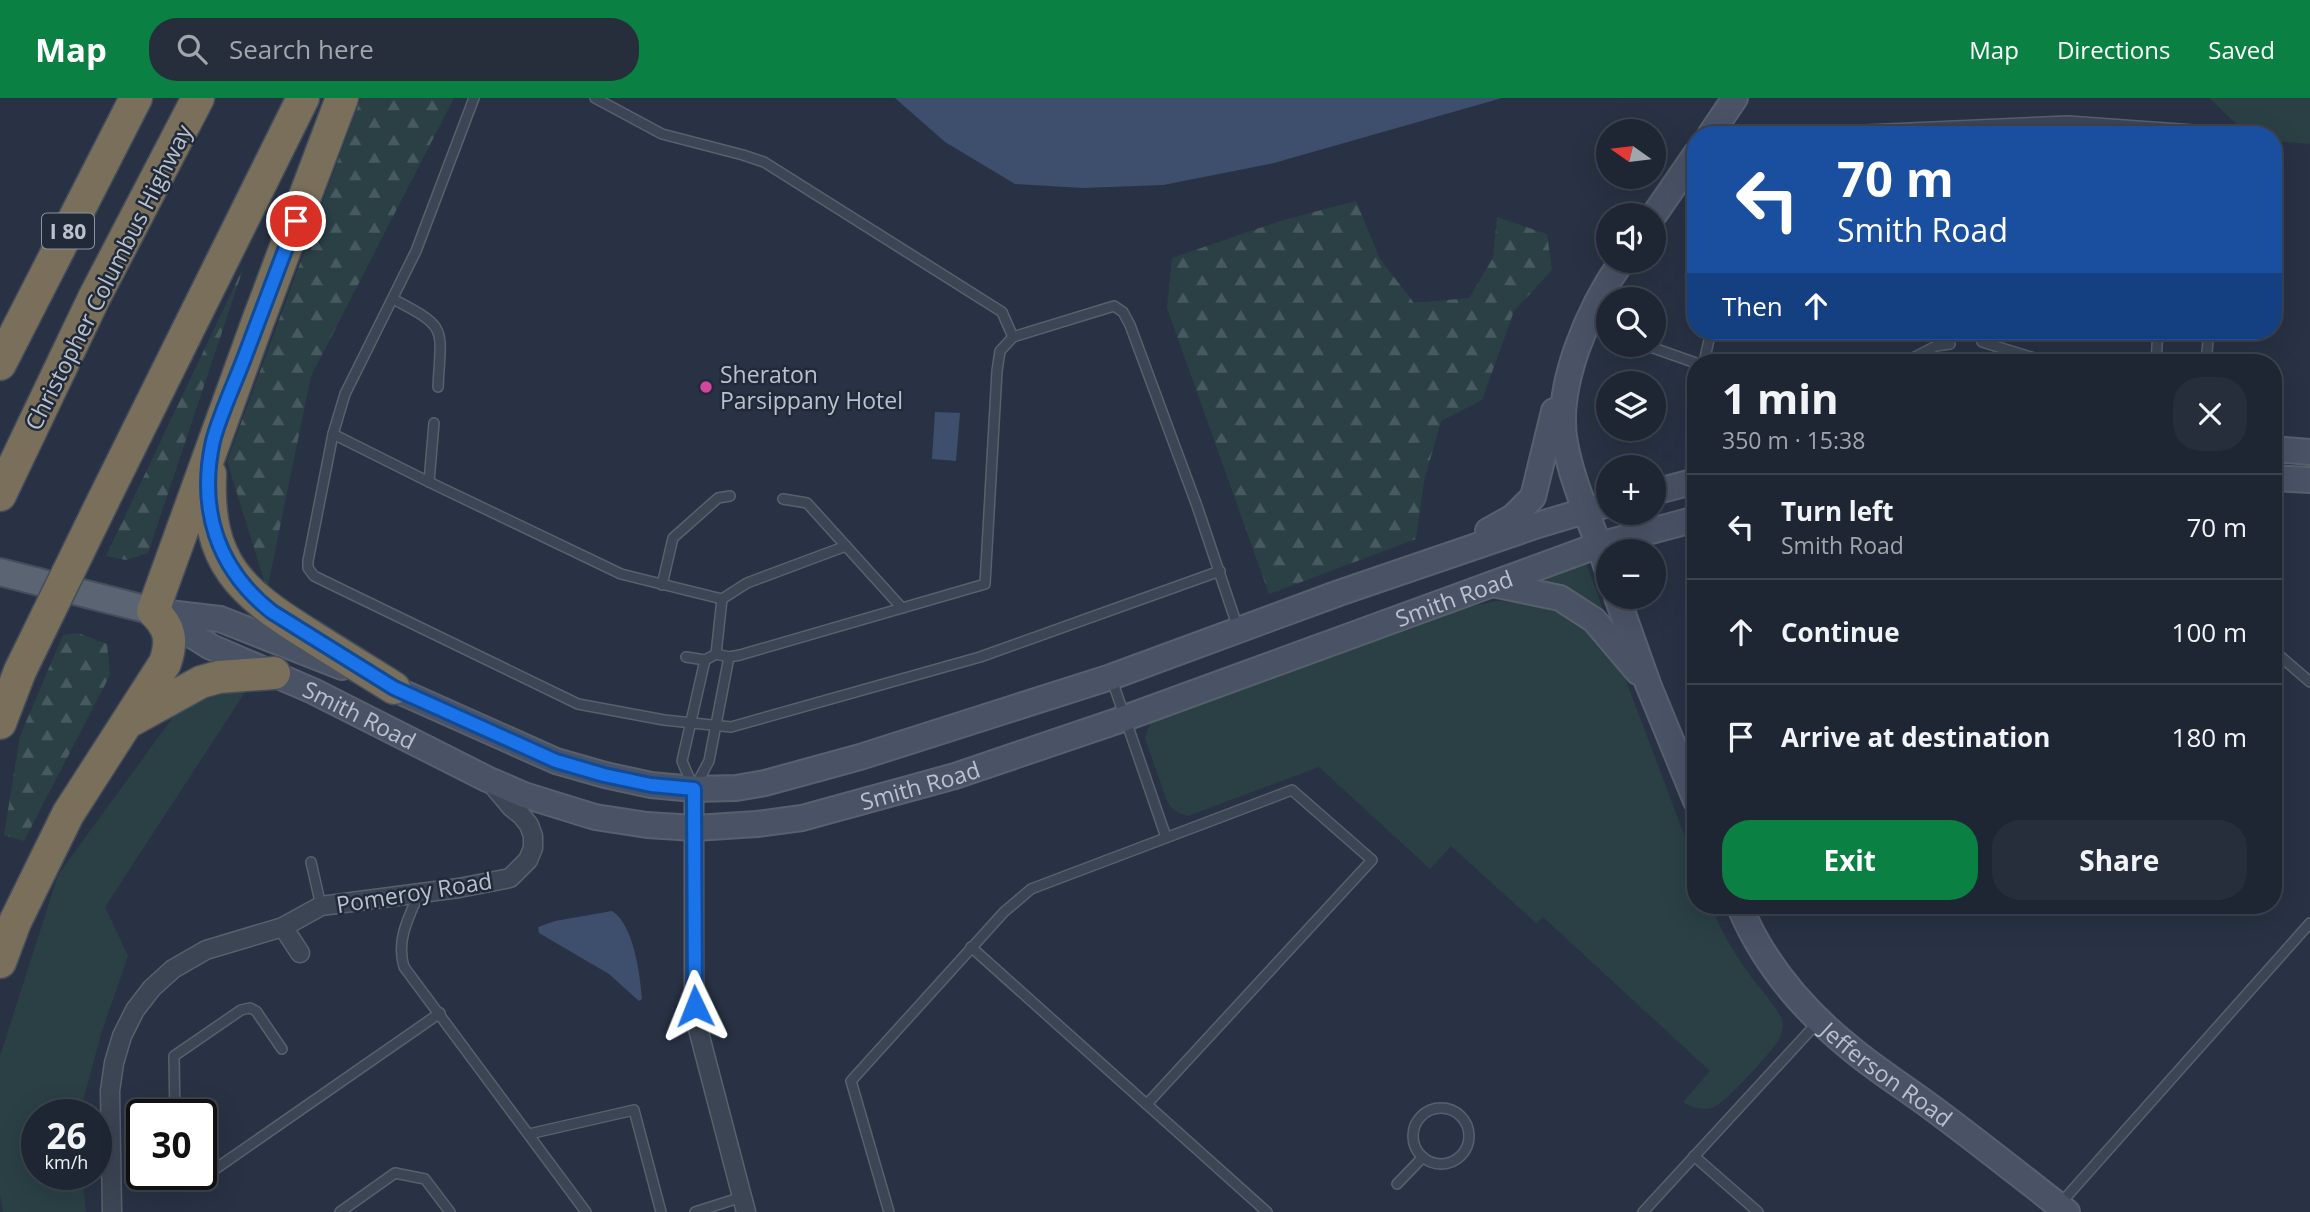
<!DOCTYPE html>
<html lang="en">
<head>
<meta charset="utf-8">
<style>
  :root { --surface:#1e2633; --page:#262e3b; --text:#f1f3f6; --muted:#a1a5ac; --line:#3c434e; --accent:#0b8043 }
  body { margin:0; font-family:"Open Sans",sans-serif; background:var(--page); color:var(--text); height:100vh; display:flex; flex-direction:column; font-size:26px; white-space:nowrap }
  * { box-sizing:border-box; margin:0 }
  p { font-size:23px; color:var(--muted) }
  .icon { flex:none; width:38px; height:38px; fill:none; stroke:currentColor; stroke-width:2; stroke-linecap:round; stroke-linejoin:round }
  .map { position:relative; flex:1; overflow:hidden }
  .details { position:absolute; left:1687px; top:256px; width:595px; height:560px; display:flex; flex-direction:column; background:var(--surface); border-radius:28px; box-shadow:0 7px 28px #0002,0 0 0 2px var(--line) }
  .details>* { flex:none }
  .guide { position:absolute; left:1687px; top:28px; width:595px; height:214px; border-radius:28px; box-shadow:0 7px 28px #0002,0 0 0 2px var(--line); background:#1a4fa0; color:#fff; overflow:hidden }
  .needle { width:46px; rotate:284deg }
  .tools { position:absolute; left:1596px; top:21px; display:grid; gap:14px }
  .tools a { display:grid; place-items:center; width:70px; height:70px; border-radius:50%; background:var(--surface); box-shadow:0 7px 28px #0002,0 0 0 2px var(--line); font-size:35px }
  .speed { position:absolute; left:21px; top:1001px; display:flex; gap:14px; font-size:35px; font-weight:700; text-align:center }
  .speed>* { display:grid; place-content:center; width:91px; height:91px; border-radius:50%; background:var(--surface); box-shadow:0 7px 28px #0002,0 0 0 2px var(--line); line-height:1 }
  .speed small { font-size:18px; font-weight:400 }
  .speed .limit { border:4px solid #111; border-radius:10px; background:#fff; color:#111 }
  .pin { position:absolute; display:grid; place-items:center; width:60px; height:60px; color:#fff; margin:-30px; border:4px solid #fff; border-radius:50%; box-shadow:0 2px 7px #0007 }
  .me { position:absolute; width:77px; margin:-38px; rotate:358deg; stroke-linejoin:round; filter:drop-shadow(0 0 5px #0008) }
  .turn { display:flex; align-items:center; gap:24px; height:147px; padding:0 35px; font-size:32px }
  .turn .icon { width:91px; height:91px; stroke-width:2.5 }
  .turn b { display:block; font-size:49px; line-height:60px }
  .then { display:flex; align-items:center; height:66px; padding:0 35px; background:#0003; gap:14px; font-size:26px }
  .round { display:grid; place-items:center; flex:none; width:74px; height:74px; border-radius:28px; background:var(--page) }
  .overview { display:flex; align-items:center; justify-content:space-between; height:119px; padding:0 35px }
  h1 { font-size:42px; font-weight:700; line-height:52px }
  .cta { display:flex; gap:14px; margin-top:auto; padding:14px 35px }
  .cta a { flex:1; height:80px; border-radius:28px; background:var(--accent); color:#fff; font-size:28px; font-weight:700; line-height:80px; text-align:center }
  .cta a+a { background:var(--page); color:var(--text) }
  ul { padding:0; list-style:none }
  li { display:flex; align-items:center; gap:21px; height:105px; padding:0 35px; border-top:2px solid var(--line) }
  li div { flex:1 }
  li b { display:block; font-size:26px }
  li em { font-style:normal }
  header { display:flex; align-items:center; gap:42px; box-sizing:border-box; height:98px; padding:0 35px; background:var(--accent); color:#fff }
  header strong { font-size:33px }
  nav { display:flex; gap:38px; margin-inline-start:auto; font-size:24px }
  .search { width:490px; height:63px; background:var(--page); display:flex; align-items:center; gap:18px; box-sizing:border-box; padding:0 24px; border-radius:28px; color:var(--muted); font-size:26px }
  .map>svg:first-child { display:block }
  .grass { fill:#2a4045 }
  .forest { fill:url(#forest-firs) }
  .water { fill:#3e4f6d }
  .lines { fill:none; stroke-linecap:round; stroke-linejoin:round }
  .lane-casing { stroke:#58606e; stroke-width:12 }
  .street-casing { stroke:#58606e; stroke-width:21 }
  .secondary-casing { stroke:#58606e; stroke-width:28 }
  .primary-casing { stroke:#464e5d; stroke-width:30 }
  .highway-casing { stroke:#444d5b; stroke-width:35 }
  .lane { stroke:#3c4554; stroke-width:9 }
  .street { stroke:#3c4554; stroke-width:18 }
  .secondary { stroke:#4a5366; stroke-width:24 }
  .primary { stroke:#5b6473; stroke-width:26 }
  .highway { stroke:#796f5a; stroke-width:32 }
  .highway-bridge-casing { stroke:#444d5b; stroke-width:35; stroke-linecap:butt }
  .highway-bridge { stroke:#796f5a; stroke-width:32 }
  .route-casing { stroke:#114b97; stroke-width:18 }
  .route { stroke:#1a73e8; stroke-width:12 }
  .hotel-dot { fill:#d1479c; stroke:#212a39; stroke-width:2.5 }
  .labels { text-anchor:middle; dominant-baseline:central; stroke-width:5; stroke-linejoin:round; paint-order:stroke }
  .shield { fill:#212a39; stroke:#8c93a1; stroke-width:2 }
  .shield-label { font-size:21px; font-weight:bold; fill:#bac0cd }
  .street-label { font-size:23px; fill:#bac0cd; stroke:#212a39 }
  .poi-label { font-size:23px; fill:#bac0cd; stroke:#212a39; text-anchor:start }
</style>
</head>
<body>
<header>
<strong>Map</strong>
<div class="search"><svg class="icon" aria-label="search" viewBox="0 0 24 24"><circle cx="10" cy="10" r="6"/><path d="M15 15l6 6"/></svg>Search here</div>
<nav><a>Map</a><a>Directions</a><a>Saved</a></nav>
</header>
<div class="map">
<svg width="2310" height="1114" viewBox="0 0 2310 1114">
  <defs>
    <pattern id="forest-firs" width="22" height="20" patternUnits="userSpaceOnUse" patternTransform="scale(1.75)"><rect width="22" height="20" fill="#2a4045"/><path d="M5 1l3.5 6h-7zM16 11l3.5 6h-7z" fill="#475a5f"/></pattern>
  </defs>
  <rect width="100%" height="100%" fill="#283244"/>
  <g class="grass">
    <polygon points="2209,0 2310,0 2310,46 2273,43 2273,37 2248,37"/>
    <polygon points="1582,464 1587,467 1604,515 1601,517 1539,484 1539,480"/>
    <path d="M 1497,503 C 1557,504 1595,530 1625,580 L 1696,768 L 1696,807 L 1711,807 C 1720,830 1732,853 1747,873 C 1755,885 1778,910 1782,922 C 1784,929 1782,936 1778,943 C 1770,956 1727,1003 1714,1009 C 1704,1013 1691,1010 1683,1004 L 1710,973 L 1543,819 L 1536,825 L 1451,748 L 1430,771 L 1319,669 L 1188,718 C 1177,715 1171,711 1166,701 L 1145,640 L 1150,626 L 1157,619 L 1458,511 Z"/>
    <polygon points="249,588 105,809 128,858 102,933 79,1017 37,1017 37,1076 82,1076 86,1114 3,1114 0,1097 0,958 58,777 181,608"/>
  </g>
  <g class="forest">
    <polygon points="361,0 454,0 311,278 267,492 227,363"/>
    <polygon points="1356,103 1380,161 1414,205 1469,200 1493,160 1497,119 1547,136 1552,172 1514,213 1482,302 1441,323 1424,383 1416,441 1269,496 1167,210 1172,160 1283,122"/>
    <polygon points="244,168 148,455 126,462 106,458"/>
    <polygon points="78,535 107,546 110,577 24,743 4,737 20,638 63,537"/>
  </g>
  <g class="water">
    <polygon points="895,0 1502,0 1274,65 1163,87 1083,90 1015,86 945,44"/>
    <polygon points="935,314 960,315 956,363 932,361"/>
    <path d="M 612,813 C 634,827 640,877 642,901 L 639,903 L 609,876 L 539,835 L 538,829 L 555,823 Z"/>
  </g>
  <g class="lines">
    <defs>
      <g id="lane">
        <polyline points="474,0 416,153 345,296 333,336 308,463 308,470 314,478 578,606 664,622 731,629 980,559 1220,473"/>
        <polyline points="595,0 662,36 743,57 764,64 1002,214 1013,239"/>
        <polyline points="1818,37 1820,34 2068,23 2208,33 2214,37"/>
        <path d="M 393,201 C 449,230 441,229 438,289"/>
        <polyline points="1589,223 1608,232"/>
        <polyline points="1982,244 2034,260 2106,264"/>
        <polyline points="1645,247 1696,265"/>
        <polyline points="1704,264 1711,233"/>
        <polyline points="1905,264 1936,248 1950,246"/>
        <polyline points="2156,264 2158,233"/>
        <polyline points="2206,264 2209,233"/>
        <polyline points="333,336 429,384 621,476 722,501 747,485 846,448"/>
        <polyline points="429,384 434,325"/>
        <polyline points="783,401 807,405 902,510"/>
        <polyline points="662,487 673,440 718,400 730,398"/>
        <polyline points="2273,552 2310,584"/>
        <polyline points="716,556 722,501"/>
        <polyline points="686,559 705,562 716,556 729,559 740,557 985,486 997,273 1000,253 1013,239 1114,208 1123,214 1130,227 1197,408 1238,530"/>
        <polyline points="1112,582 1166,739"/>
        <polyline points="2273,588 2274,553"/>
        <polyline points="693,689 682,663 705,562"/>
        <polyline points="695,689 709,663 729,559"/>
        <polyline points="311,764 321,808"/>
        <path d="M 419,796 C 408,820 396,843 404,869 L 586,1114"/>
        <polyline points="971,849 1267,1114"/>
        <circle cx="1441" cy="1038" r="28"/>
        <polyline points="175,1017 174,958 241,912 250,910 256,913 282,951"/>
        <polyline points="529,1036 634,1012 661,1114"/>
        <polyline points="1694,1058 1758,1114"/>
        <polyline points="191,1076 199,1078 211,1074 440,915"/>
        <polyline points="1397,1086 1423,1059"/>
        <polyline points="2060,1106 2310,825"/>
        <polyline points="340,1114 395,1075 425,1081 450,1114"/>
        <polyline points="695,1114 742,1099"/>
        <polyline points="889,1114 851,983 1004,814 1031,791 1292,692 1372,762 1147,1006"/>
        <polyline points="1643,1114 1817,925"/>
      </g>
      <g id="street">
        <polyline points="694,691 694,890 697,927 746,1114"/>
        <polyline points="283,829 300,855"/>
        <polyline points="112,1114 110,993 114,965 122,938 135,912 152,890 173,871 206,852 283,829 321,808 459,790 510,780 528,762 533,750 533,738 529,727 521,717 511,709 491,685"/>
      </g>
      <g id="secondary">
        <polyline points="1710,37 1735,0"/>
        <polyline points="1654,117 1696,56"/>
        <polyline points="2273,351 2310,354"/>
        <polyline points="2273,380 2310,382"/>
        <polyline points="1654,394 1696,383"/>
        <polyline points="1488,433 1513,419 1533,399 1554,313"/>
        <path d="M 1608,473 C 1594,430 1573,389 1565,345 C 1554,288 1590,208 1622,163"/>
        <polyline points="1493,486 1560,500 1594,522 1638,574"/>
        <polyline points="1617,499 1648,586 1696,703"/>
        <polyline points="160,514 220,521 342,569"/>
        <path id="s1" d="M 156,515 L 211,549 L 313,593 L 487,681 L 524,697 L 595,719 L 647,727 L 695,730 L 757,726 L 802,720 L 955,678 L 1117,623 L 1599,447 L 1696,421"/>
        <polyline points="379,584 556,663 605,677 651,687 694,691 736,690 765,685 860,659 1111,579 1339,495 1541,426 1608,406"/>
        <path id="s2" d="M 1739,807 C 1762,863 1802,911 1849,949 C 1875,971 1904,989 1931,1009 C 1977,1043 2022,1079 2067,1114"/>
      </g>
      <polyline id="primary" points="0,474 153,513"/>
      <g id="highway">
        <polyline points="0,266 136,0"/>
        <path d="M 210,376 C 206,465 240,494 311,538 C 339,556 367,573 394,590"/>
        <polyline points="0,397 94,200 198,0"/>
        <polyline points="103,403 303,0"/>
        <polyline points="132,622 201,584 219,579 274,575"/>
        <polyline points="0,625 20,573"/>
        <path d="M 0,864 L 15,824 L 68,716 L 165,565 C 173,542 170,529 153,513 L 258,223 L 342,0"/>
      </g>
    </defs>
    <use href="#lane" class="lane-casing"/>
    <use href="#street" class="street-casing"/>
    <use href="#secondary" class="secondary-casing"/>
    <use href="#primary" class="primary-casing"/>
    <use href="#highway" class="highway-casing"/>
    <use href="#lane" class="lane"/>
    <use href="#street" class="street"/>
    <use href="#secondary" class="secondary"/>
    <use href="#primary" class="primary"/>
    <use href="#highway" class="highway"/>
    <defs>
      <polyline id="highway-bridge" points="20,573 103,403"/>
    </defs>
    <use href="#highway-bridge" class="highway-bridge-casing"/>
    <use href="#highway-bridge" class="highway-bridge"/>
  </g>
  <g class="lines">
    <defs>
      <path id="route" d="M 296,123 C 279,168 262,213 245,258 C 235,285 220,316 213,343 C 198,411 217,471 272,514 L 394,590 L 556,663 L 604,677 L 651,687 L 694,691 L 695,908"/>
    </defs>
    <use href="#route" class="route-casing"/>
    <use href="#route" class="route"/>
  </g>
  <circle class="hotel-dot" cx="706" cy="289" r="7"/>
  <g class="labels">
    <rect class="shield" x="42" y="115.5" width="52" height="35" rx="5"/>
    <g class="shield-label">
      <text x="68" y="133">I 80</text>
    </g>
    <g class="street-label">
      <text transform="translate(108 179) rotate(-63)">Christopher Columbus Highway</text>
      <text stroke="none"><textPath href="#s1" startOffset="1382">Smith Road</textPath></text>
      <text stroke="none"><textPath href="#s1" startOffset="228">Smith Road</textPath></text>
      <text stroke="none"><textPath href="#s1" startOffset="816">Smith Road</textPath></text>
      <text transform="translate(414 794) rotate(-9)">Pomeroy Road</text>
      <text stroke="none"><textPath href="#s2" startOffset="228">Jefferson Road</textPath></text>
    </g>
    <g class="poi-label">
      <text x="720" y="276">Sheraton<tspan x="720" dy="26">Parsippany Hotel</tspan></text>
    </g>
  </g>
</svg>
<div class="tools">
<a><svg class="needle" viewBox="-14 -14 28 28"><path d="M0-13l5 13h-10z" fill="#e53935"/><path d="M0 13l5-13h-10z" fill="#a1a5ac"/></svg></a>
<a><svg class="icon" aria-label="sound" viewBox="0 0 24 24"><path d="M4 9h4l5-4v14l-5-4H4zM17 9q2 3 0 6"/></svg></a>
<a><svg class="icon" aria-label="search" viewBox="0 0 24 24"><circle cx="10" cy="10" r="6"/><path d="M15 15l6 6"/></svg></a>
<a><svg class="icon" aria-label="layers" viewBox="0 0 24 24"><path d="M12 4l9 5-9 5-9-5zM3 14l9 5 9-5"/></svg></a>
<a>+</a>
<a>−</a>
</div>
<div class="speed"><div>26<small>km/h</small></div><div class="limit">30</div></div>
<div class="pin" style="left:296px;top:123px;background:#d93025"><svg class="icon" aria-label="arrive" viewBox="0 0 24 24"><path d="M6 21V4h12l-3 4 3 4H6"/></svg></div>
<svg class="me" style="left:695px;top:908px" viewBox="-20 -20 40 40"><path d="M0-17L14 15 0 8-14 15z" fill="#1a73e8" stroke="#fff" stroke-width="4"/></svg>
<div class="guide">
<div class="turn"><svg class="icon" aria-label="left" viewBox="0 0 24 24"><path d="M17 20v-9H6M10 6l-5 5 5 5"/></svg><div><b>70 m</b>Smith Road</div></div>
<div class="then">Then<svg class="icon" aria-label="ahead" viewBox="0 0 24 24"><path d="M12 20V5M6 11l6-6 6 6"/></svg></div>
</div>
<section class="details">
<div class="overview"><div><h1>1 min</h1><p>350 m · 15:38</p></div><a class="round"><svg class="icon" aria-label="close" viewBox="0 0 24 24"><path d="M6 6l12 12M18 6L6 18"/></svg></a></div>
<ul>
<li><svg class="icon" aria-label="left" viewBox="0 0 24 24"><path d="M17 20v-9H6M10 6l-5 5 5 5"/></svg><div><b>Turn left</b><p>Smith Road</p></div><em>70 m</em></li>
<li><svg class="icon" aria-label="ahead" viewBox="0 0 24 24"><path d="M12 20V5M6 11l6-6 6 6"/></svg><div><b>Continue</b></div><em>100 m</em></li>
<li><svg class="icon" aria-label="arrive" viewBox="0 0 24 24"><path d="M6 21V4h12l-3 4 3 4H6"/></svg><div><b>Arrive at destination</b></div><em>180 m</em></li>
</ul>
<div class="cta"><a>Exit</a><a>Share</a></div>
</section>
</div>
</body>
</html>
